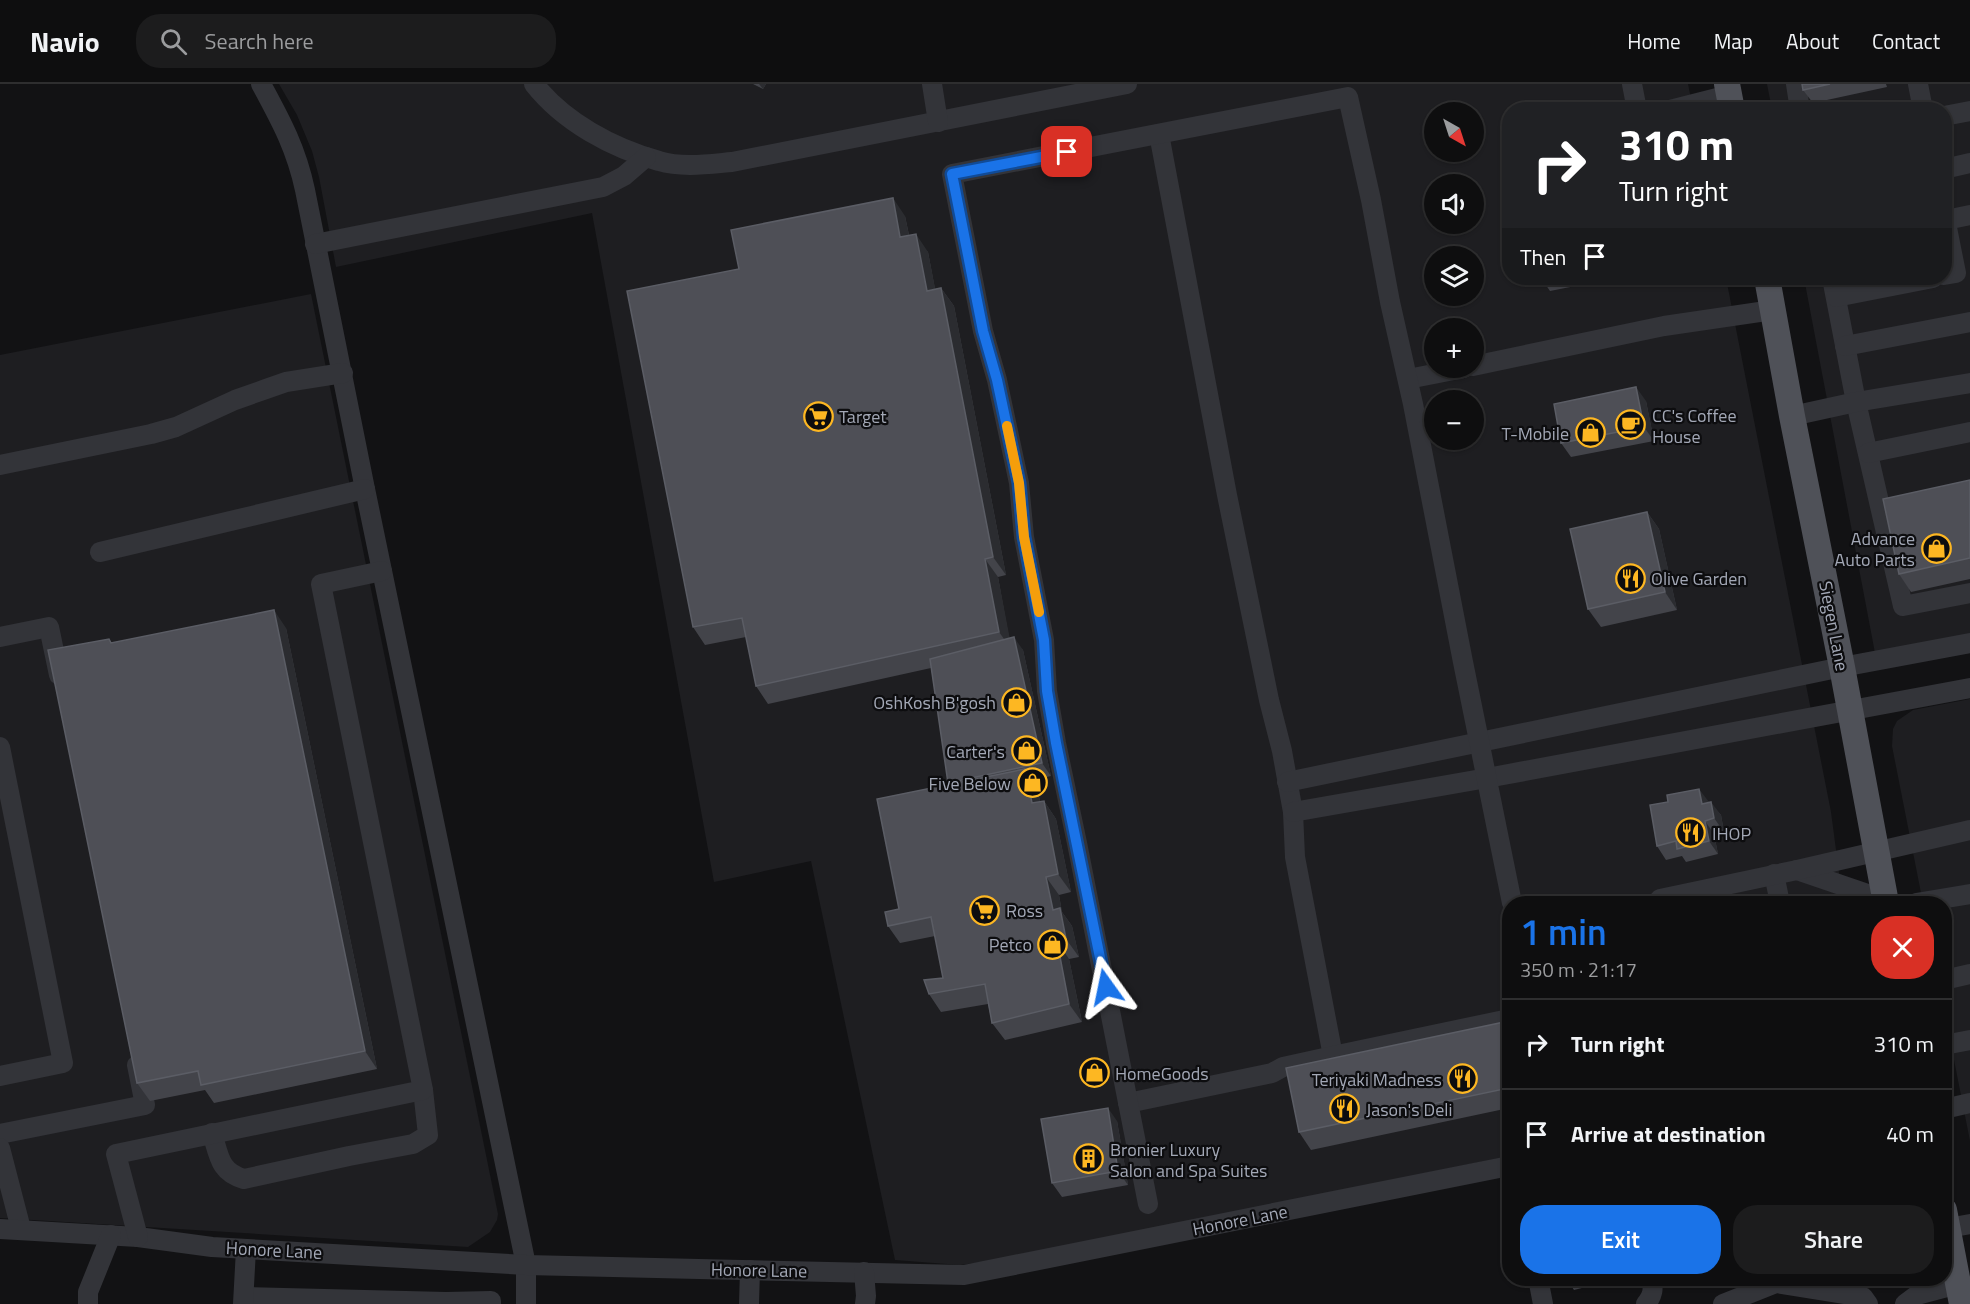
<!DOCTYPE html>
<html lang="en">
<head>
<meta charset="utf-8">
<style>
  :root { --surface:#0e0e0f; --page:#1c1c1d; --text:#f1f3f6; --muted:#9b9c9e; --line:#2e2e2f; --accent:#1a73e8 }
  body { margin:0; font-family:"Titillium Web",sans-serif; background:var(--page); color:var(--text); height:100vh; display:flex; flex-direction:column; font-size:22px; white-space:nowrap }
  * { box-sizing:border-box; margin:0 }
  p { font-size:20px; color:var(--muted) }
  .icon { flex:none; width:33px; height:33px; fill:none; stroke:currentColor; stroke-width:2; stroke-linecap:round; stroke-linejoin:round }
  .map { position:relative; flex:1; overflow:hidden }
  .side { position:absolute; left:1502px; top:812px; width:450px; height:390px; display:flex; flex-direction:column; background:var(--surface); border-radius:24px; box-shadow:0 2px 4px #0004,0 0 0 2px var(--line) }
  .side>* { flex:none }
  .hud { position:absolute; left:1502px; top:18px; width:450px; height:183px; border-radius:24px; box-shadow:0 2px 4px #0004,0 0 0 2px var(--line); background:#202124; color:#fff; overflow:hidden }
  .needle { width:39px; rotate:141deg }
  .controls { position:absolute; left:1424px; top:18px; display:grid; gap:12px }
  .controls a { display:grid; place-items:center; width:60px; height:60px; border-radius:50%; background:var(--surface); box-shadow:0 2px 4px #0004,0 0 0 2px var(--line); font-size:30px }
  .pin { position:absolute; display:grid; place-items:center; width:51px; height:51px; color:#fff; margin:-26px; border-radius:12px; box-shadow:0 3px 9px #0006 }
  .me { position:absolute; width:66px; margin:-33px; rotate:348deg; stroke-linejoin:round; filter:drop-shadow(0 0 4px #0008) }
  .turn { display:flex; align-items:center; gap:21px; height:126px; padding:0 18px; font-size:27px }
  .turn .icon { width:78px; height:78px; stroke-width:2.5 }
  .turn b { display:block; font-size:42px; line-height:51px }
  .then { display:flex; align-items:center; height:57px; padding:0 18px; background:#0003; gap:12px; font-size:22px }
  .round { display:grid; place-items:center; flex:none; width:63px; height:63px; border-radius:24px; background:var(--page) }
  .overview { display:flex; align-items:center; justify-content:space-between; height:102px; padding:0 18px }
  h1 { font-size:36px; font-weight:600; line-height:45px; color:var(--accent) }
  .primary-button { display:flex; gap:12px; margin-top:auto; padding:12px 18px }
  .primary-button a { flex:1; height:69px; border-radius:24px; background:var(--accent); color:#fff; font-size:24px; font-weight:600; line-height:69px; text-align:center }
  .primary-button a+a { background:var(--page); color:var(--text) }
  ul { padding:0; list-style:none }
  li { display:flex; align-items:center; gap:18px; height:90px; padding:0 18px; border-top:2px solid var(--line) }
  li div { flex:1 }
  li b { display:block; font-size:22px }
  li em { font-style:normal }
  header { display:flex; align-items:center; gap:36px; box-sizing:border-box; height:84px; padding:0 30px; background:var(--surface); border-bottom:2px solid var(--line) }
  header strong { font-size:28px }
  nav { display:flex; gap:33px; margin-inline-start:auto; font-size:21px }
  .search { width:420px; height:54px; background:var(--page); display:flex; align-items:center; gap:15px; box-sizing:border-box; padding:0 21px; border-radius:24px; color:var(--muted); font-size:22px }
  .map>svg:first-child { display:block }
  .built { fill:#1e1e21; fill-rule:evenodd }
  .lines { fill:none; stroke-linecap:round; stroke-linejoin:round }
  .minor { stroke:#333439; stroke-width:20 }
  .major { stroke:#4f5158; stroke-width:26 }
  .wall { fill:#43444a }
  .shaded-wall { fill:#2b2c30 }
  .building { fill:#4e4f56; stroke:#5b5d65; stroke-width:1.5 }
  .route-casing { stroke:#114b97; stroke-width:15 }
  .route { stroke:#1a73e8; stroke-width:10 }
  .slow { stroke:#f59e0b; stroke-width:10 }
  .labels { text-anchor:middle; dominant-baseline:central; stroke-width:4.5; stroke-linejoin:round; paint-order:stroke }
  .poi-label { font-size:18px; fill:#a3a8b6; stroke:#0d0d0f; text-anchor:start }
  .street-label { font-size:18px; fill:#a3a8b6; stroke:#0d0d0f }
</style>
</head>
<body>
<header>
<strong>Navio</strong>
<div class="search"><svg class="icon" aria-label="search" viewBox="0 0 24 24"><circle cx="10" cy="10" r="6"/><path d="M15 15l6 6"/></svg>Search here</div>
<nav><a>Home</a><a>Map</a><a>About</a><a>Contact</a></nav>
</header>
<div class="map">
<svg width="1970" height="1220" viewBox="0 0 1970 1220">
  <rect width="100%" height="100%" fill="#121214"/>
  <g class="built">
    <path d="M 279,0 L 1688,0 L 1693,25 L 1509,26 L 1509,194 L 1726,194 L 1831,728 L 1843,819 L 1509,819 L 1509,1072 L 1015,1174 L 960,1181 L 895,1176 L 811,777 L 714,798 L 592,129 L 336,183 L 319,93 L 312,67 L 297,31 ZM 1434,28 L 1473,28 L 1473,68 L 1434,68 ZM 1434,100 L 1473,100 L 1473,140 L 1434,140 ZM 1434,172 L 1473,172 L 1473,212 L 1434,212 ZM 1434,244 L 1473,244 L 1473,284 L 1434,284 ZM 1434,316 L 1473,316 L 1473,356 L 1434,356 Z"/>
    <polygon points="1767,0 1970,0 1970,550 1875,569 1804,194 1944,194 1944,26 1772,25"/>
    <polygon points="311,210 498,1130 497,1136 490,1148 468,1163 0,1134 0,271"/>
    <polygon points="1970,615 1970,1057 1944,925 1944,819 1923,819 1892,662 1893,645 1897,637 1913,626"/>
  </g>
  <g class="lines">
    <g class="minor">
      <path d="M 261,0 C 281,37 296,64 305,106 L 365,405 L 526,1181 L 526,1220"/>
      <path d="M 534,0 C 564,38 612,64 659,77 C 682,84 709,80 732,78 L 1127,0"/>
      <polyline points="932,0 938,38"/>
      <polyline points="1632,0 1637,26"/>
      <polyline points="1796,0 1800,26"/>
      <polyline points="1918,0 1923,26"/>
      <polyline points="1670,26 1729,11"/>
      <polyline points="1944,32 1970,27"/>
      <polyline points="1159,50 1227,411 1269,616 1282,667 1293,728 1295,773 1333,972"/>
      <polyline points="1944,85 1970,79"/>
      <polyline points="1944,129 1956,189 1944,191"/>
      <polyline points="1946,136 1970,131"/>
      <polyline points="315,160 603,103 624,92 646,73"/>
      <polyline points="1832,194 1856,318 1903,522 1970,509"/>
      <polyline points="1836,213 1933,194"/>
      <polyline points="1845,262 1970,238"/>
      <polyline points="1473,282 1664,242 1773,226"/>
      <polyline points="1408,295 1464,284"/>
      <polyline points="1792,332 1856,318 1970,299"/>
      <polyline points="1868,369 1970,348"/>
      <polyline points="0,381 151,350 176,343 235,316 266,305 286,298 343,289"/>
      <polyline points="100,468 365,405"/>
      <polyline points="0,553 49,543 59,591"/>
      <polyline points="0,663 63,979 0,992"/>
      <polyline points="1287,698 1842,583 1970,559"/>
      <polyline points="1293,728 1487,694 1970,604"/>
      <polyline points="1797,786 1885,816"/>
      <polyline points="1774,790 1780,819"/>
      <polyline points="1661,819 1660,815 1797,786 1970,746"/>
      <polyline points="1916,819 1970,810"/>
      <polyline points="1944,896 1970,890"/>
      <polyline points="1944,961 1970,956"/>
      <polyline points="1128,1019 1272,989 1283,983 1333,972 1509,935"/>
      <polyline points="1944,1025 1970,1019"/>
      <path d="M 212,1049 C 219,1071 219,1088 244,1095 L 349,1072 L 413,1060 L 428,1051 L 423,1006"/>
      <polyline points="0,1050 145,1021 137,981"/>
      <polyline points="0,1064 21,1145"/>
      <polyline points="1148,1120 1077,759 1056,659 1047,607 1044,556 1024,453 1019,399 997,296 983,247 952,90 1348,13 1371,116 1390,218 1413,320 1463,578 1512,819"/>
      <polyline points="1948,1144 1970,1140"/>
      <polyline points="0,1145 138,1153 212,1163 526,1181 964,1191 1509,1082"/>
      <polyline points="138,1153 116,1070 423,1006 321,500 382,487"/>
      <polyline points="864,1188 866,1212 865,1220"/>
      <polyline points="1538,1194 1543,1220"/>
      <polyline points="244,1213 446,1218 491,1217 491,1220"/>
      <polyline points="88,1220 88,1208 111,1151"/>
      <polyline points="243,1220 246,1165"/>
      <polyline points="749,1220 750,1186"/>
      <path d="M 1646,1220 C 1653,1211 1654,1205 1651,1194"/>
      <polyline points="1723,1220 1776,1199 1863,1213 1868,1220"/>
      <polyline points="1905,1220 1917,1211 1958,1200"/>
    </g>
    <g class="major">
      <polyline points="1727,0 1732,26"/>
      <polyline points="1767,194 1792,332 1842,583 1886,819"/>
      <polyline points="1944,1126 1962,1220"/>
    </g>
  </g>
  <g class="wall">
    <polygon points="753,0 766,0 763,5"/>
    <polygon points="1802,0 1886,0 1887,3 1813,19 1803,6"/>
    <polygon points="905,132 909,151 928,168 935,205 941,204 954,222 1006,491 998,493 1009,554 1023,566 1051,692 1033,696 1037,703 1040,717 1044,717 1056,735 1071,808 1059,811 1062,828 1072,842 1079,873 1069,875 1082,938 1005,956 992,939 988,920 941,928 929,910 943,894 935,852 900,859 888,842 899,825 949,700 931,584 768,620 756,602 746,553 705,561 693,543"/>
    <polygon points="1541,194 1616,194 1550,207"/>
    <polygon points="1646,317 1654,357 1571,373 1561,359"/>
    <polygon points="1970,396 1970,495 1911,508 1899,490"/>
    <polygon points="1647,428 1659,445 1677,526 1601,543 1588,525"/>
    <polygon points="286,544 377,985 214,1019 205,1006 150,1017 137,999 112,559"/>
    <polygon points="1709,718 1721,731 1724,748 1714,750 1718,770 1686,778 1682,772 1666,776 1657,762"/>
    <polygon points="1509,937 1509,1024 1311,1066 1299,1048"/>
    <polygon points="1117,1037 1128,1101 1062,1113 1052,1099"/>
    <polygon points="1566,1194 1621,1194 1574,1206"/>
  </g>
  <g class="shaded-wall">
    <polygon points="759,0 766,0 763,5"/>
    <polygon points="893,114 905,132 913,171 900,153"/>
    <polygon points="916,150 928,168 939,225 927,207"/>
    <polygon points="941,204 954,222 1006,491 993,473"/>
    <polygon points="1636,303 1646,317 1654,357 1644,343"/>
    <polygon points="1647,428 1659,445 1677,526 1665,508"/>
    <polygon points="985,475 998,493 1012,566 999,548"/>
    <polygon points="274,526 286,544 377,985 365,967"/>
    <polygon points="1014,553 1023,566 1051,692 1042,679"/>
    <polygon points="1025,685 1037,703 1044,737 1032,719"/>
    <polygon points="1699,705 1709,718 1702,720"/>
    <polygon points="1044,717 1056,735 1071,808 1058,790"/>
    <polygon points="1711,718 1721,731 1724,748 1714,734"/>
    <polygon points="1705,737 1714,750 1718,770 1709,757"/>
    <polygon points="1046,793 1059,811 1062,828 1072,842 1079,873 1066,855 1053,826"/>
    <polygon points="1057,857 1069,875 1082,938 1069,920"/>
    <polygon points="1108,1024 1117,1037 1128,1101 1118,1087"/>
  </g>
  <g class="building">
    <polygon points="1802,0 1830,0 1803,6"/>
    <polygon points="893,114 900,153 916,150 927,207 941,204 993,473 985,475 999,548 756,602 742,534 693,543 627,207 739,185 731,146"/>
    <polygon points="1636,303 1644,343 1561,359 1554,320"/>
    <polygon points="1970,396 1970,474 1899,490 1883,415"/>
    <polygon points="1647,428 1665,508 1588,525 1570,445"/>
    <polygon points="274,526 365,967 201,1001 198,987 137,999 48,566 109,555 111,559"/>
    <polygon points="1014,553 1042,679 948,699 930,575"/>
    <polygon points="1025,685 1032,719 1044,717 1058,790 1046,793 1053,826 1060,824 1066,855 1057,857 1069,920 992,939 985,900 929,910 924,896 943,894 931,833 888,842 885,828 899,825 877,715"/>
    <polygon points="1699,705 1702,720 1711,718 1714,734 1705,737 1709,757 1677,765 1676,757 1657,762 1650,721 1668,718 1667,711"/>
    <polygon points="1509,937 1509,1004 1299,1048 1286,984"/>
    <polygon points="1108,1024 1118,1087 1052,1099 1041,1035"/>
  </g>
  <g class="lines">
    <defs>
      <polyline id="route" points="1067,68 952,90 983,247 997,296 1019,399 1024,453 1044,556 1047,607 1056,659 1106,903"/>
    </defs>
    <use href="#route" class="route-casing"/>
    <use href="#route" class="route"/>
    <polyline class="slow" points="1007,342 1019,399 1024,453 1039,528"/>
  </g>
  <defs>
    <symbol id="supermarket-ring" viewBox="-11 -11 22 22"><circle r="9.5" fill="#0d0d0f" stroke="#fdb722" stroke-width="1.5"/><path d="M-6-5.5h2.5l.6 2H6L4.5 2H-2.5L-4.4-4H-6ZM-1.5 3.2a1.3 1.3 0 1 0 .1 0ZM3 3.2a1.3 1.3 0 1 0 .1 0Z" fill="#fdb722"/></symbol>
    <symbol id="cafe-ring" viewBox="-11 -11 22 22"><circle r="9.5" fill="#0d0d0f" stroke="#fdb722" stroke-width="1.5"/><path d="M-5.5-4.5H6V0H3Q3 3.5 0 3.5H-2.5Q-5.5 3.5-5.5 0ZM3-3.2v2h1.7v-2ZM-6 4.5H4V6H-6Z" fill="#fdb722"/></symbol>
    <symbol id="shop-ring" viewBox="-11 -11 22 22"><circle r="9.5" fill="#0d0d0f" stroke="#fdb722" stroke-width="1.5"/><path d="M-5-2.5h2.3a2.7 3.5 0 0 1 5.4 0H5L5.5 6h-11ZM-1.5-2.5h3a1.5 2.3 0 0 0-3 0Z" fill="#fdb722"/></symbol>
    <symbol id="restaurant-ring" viewBox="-11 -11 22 22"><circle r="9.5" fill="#0d0d0f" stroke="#fdb722" stroke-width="1.5"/><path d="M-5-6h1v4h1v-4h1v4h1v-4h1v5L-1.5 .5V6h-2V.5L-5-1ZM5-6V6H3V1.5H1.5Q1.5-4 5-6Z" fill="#fdb722"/></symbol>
    <symbol id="building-ring" viewBox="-11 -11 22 22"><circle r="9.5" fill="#0d0d0f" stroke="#fdb722" stroke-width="1.5"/><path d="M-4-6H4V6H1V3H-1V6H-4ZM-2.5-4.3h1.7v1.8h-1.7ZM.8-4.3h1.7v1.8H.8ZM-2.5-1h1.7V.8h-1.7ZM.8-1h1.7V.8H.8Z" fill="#fdb722"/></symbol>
  </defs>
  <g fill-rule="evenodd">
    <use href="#supermarket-ring" x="802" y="316" width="33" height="33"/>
    <use href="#cafe-ring" x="1614" y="324" width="33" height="33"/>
    <use href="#shop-ring" x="1574" y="332" width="33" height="33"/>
    <use href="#shop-ring" x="1920" y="448" width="33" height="33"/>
    <use href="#restaurant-ring" x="1614" y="478" width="33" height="33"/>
    <use href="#shop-ring" x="1000" y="602" width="33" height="33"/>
    <use href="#shop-ring" x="1010" y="650" width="33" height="33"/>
    <use href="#shop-ring" x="1016" y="682" width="33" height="33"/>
    <use href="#restaurant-ring" x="1674" y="732" width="33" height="33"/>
    <use href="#supermarket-ring" x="968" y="810" width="33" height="33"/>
    <use href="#shop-ring" x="1036" y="844" width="33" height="33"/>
    <use href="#shop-ring" x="1078" y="972" width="33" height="33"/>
    <use href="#restaurant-ring" x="1446" y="978" width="33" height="33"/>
    <use href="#restaurant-ring" x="1328" y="1008" width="33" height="33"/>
    <use href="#building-ring" x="1072" y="1058" width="33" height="33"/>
  </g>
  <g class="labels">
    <g class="poi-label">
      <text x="1652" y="331">CC's Coffee<tspan x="1652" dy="21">House</tspan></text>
      <text x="839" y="332">Target</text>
      <text x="1569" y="349" text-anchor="end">T-Mobile</text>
      <text x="1915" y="454" text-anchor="end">Advance<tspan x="1915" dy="21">Auto Parts</tspan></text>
      <text x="1651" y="494">Olive Garden</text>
      <text x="996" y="618" text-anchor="end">OshKosh B'gosh</text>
      <text x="1005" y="667" text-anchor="end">Carter's</text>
      <text x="1011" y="699" text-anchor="end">Five Below</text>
      <text x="1712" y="749">IHOP</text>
      <text x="1006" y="826">Ross</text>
      <text x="1032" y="860" text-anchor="end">Petco</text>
      <text x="1115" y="989">HomeGoods</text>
      <text x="1442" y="995" text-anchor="end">Teriyaki Madness</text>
      <text x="1366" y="1025">Jason's Deli</text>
      <text x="1110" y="1065">Bronier Luxury<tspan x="1110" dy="21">Salon and Spa Suites</tspan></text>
    </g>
    <g class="street-label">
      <text transform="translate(1834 542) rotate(79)">Siegen Lane</text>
      <text transform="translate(1240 1136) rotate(-11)">Honore Lane</text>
      <text transform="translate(274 1166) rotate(3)">Honore Lane</text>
      <text transform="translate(759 1186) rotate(1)">Honore Lane</text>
    </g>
  </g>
</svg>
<div class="controls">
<a><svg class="needle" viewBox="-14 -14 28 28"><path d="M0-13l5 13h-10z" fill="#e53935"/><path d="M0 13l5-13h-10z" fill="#9b9c9e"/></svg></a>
<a><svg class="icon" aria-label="sound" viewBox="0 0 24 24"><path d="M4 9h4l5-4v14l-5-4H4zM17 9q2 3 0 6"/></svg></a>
<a><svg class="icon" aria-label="layers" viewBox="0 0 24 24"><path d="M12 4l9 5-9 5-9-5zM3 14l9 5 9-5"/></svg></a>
<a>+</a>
<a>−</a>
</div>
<div class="pin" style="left:1067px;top:68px;background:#d93025"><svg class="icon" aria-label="arrive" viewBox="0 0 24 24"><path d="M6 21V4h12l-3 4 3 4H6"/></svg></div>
<svg class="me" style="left:1106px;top:903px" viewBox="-20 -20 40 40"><path d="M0-17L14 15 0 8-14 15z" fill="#1a73e8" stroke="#fff" stroke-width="4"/></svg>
<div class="hud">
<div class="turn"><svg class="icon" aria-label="right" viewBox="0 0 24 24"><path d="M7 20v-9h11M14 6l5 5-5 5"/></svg><div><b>310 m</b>Turn right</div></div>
<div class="then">Then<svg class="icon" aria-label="arrive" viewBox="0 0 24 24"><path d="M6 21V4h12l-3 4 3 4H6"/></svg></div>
</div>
<section class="side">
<div class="overview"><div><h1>1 min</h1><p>350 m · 21:17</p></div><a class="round" style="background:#d93025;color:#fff"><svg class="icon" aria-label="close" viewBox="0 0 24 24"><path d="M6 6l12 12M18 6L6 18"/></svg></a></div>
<ul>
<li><svg class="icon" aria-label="right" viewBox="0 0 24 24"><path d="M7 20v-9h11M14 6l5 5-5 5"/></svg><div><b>Turn right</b></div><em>310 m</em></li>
<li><svg class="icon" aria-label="arrive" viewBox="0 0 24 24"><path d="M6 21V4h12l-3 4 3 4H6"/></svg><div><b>Arrive at destination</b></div><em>40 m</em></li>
</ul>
<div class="primary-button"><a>Exit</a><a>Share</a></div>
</section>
</div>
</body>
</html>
